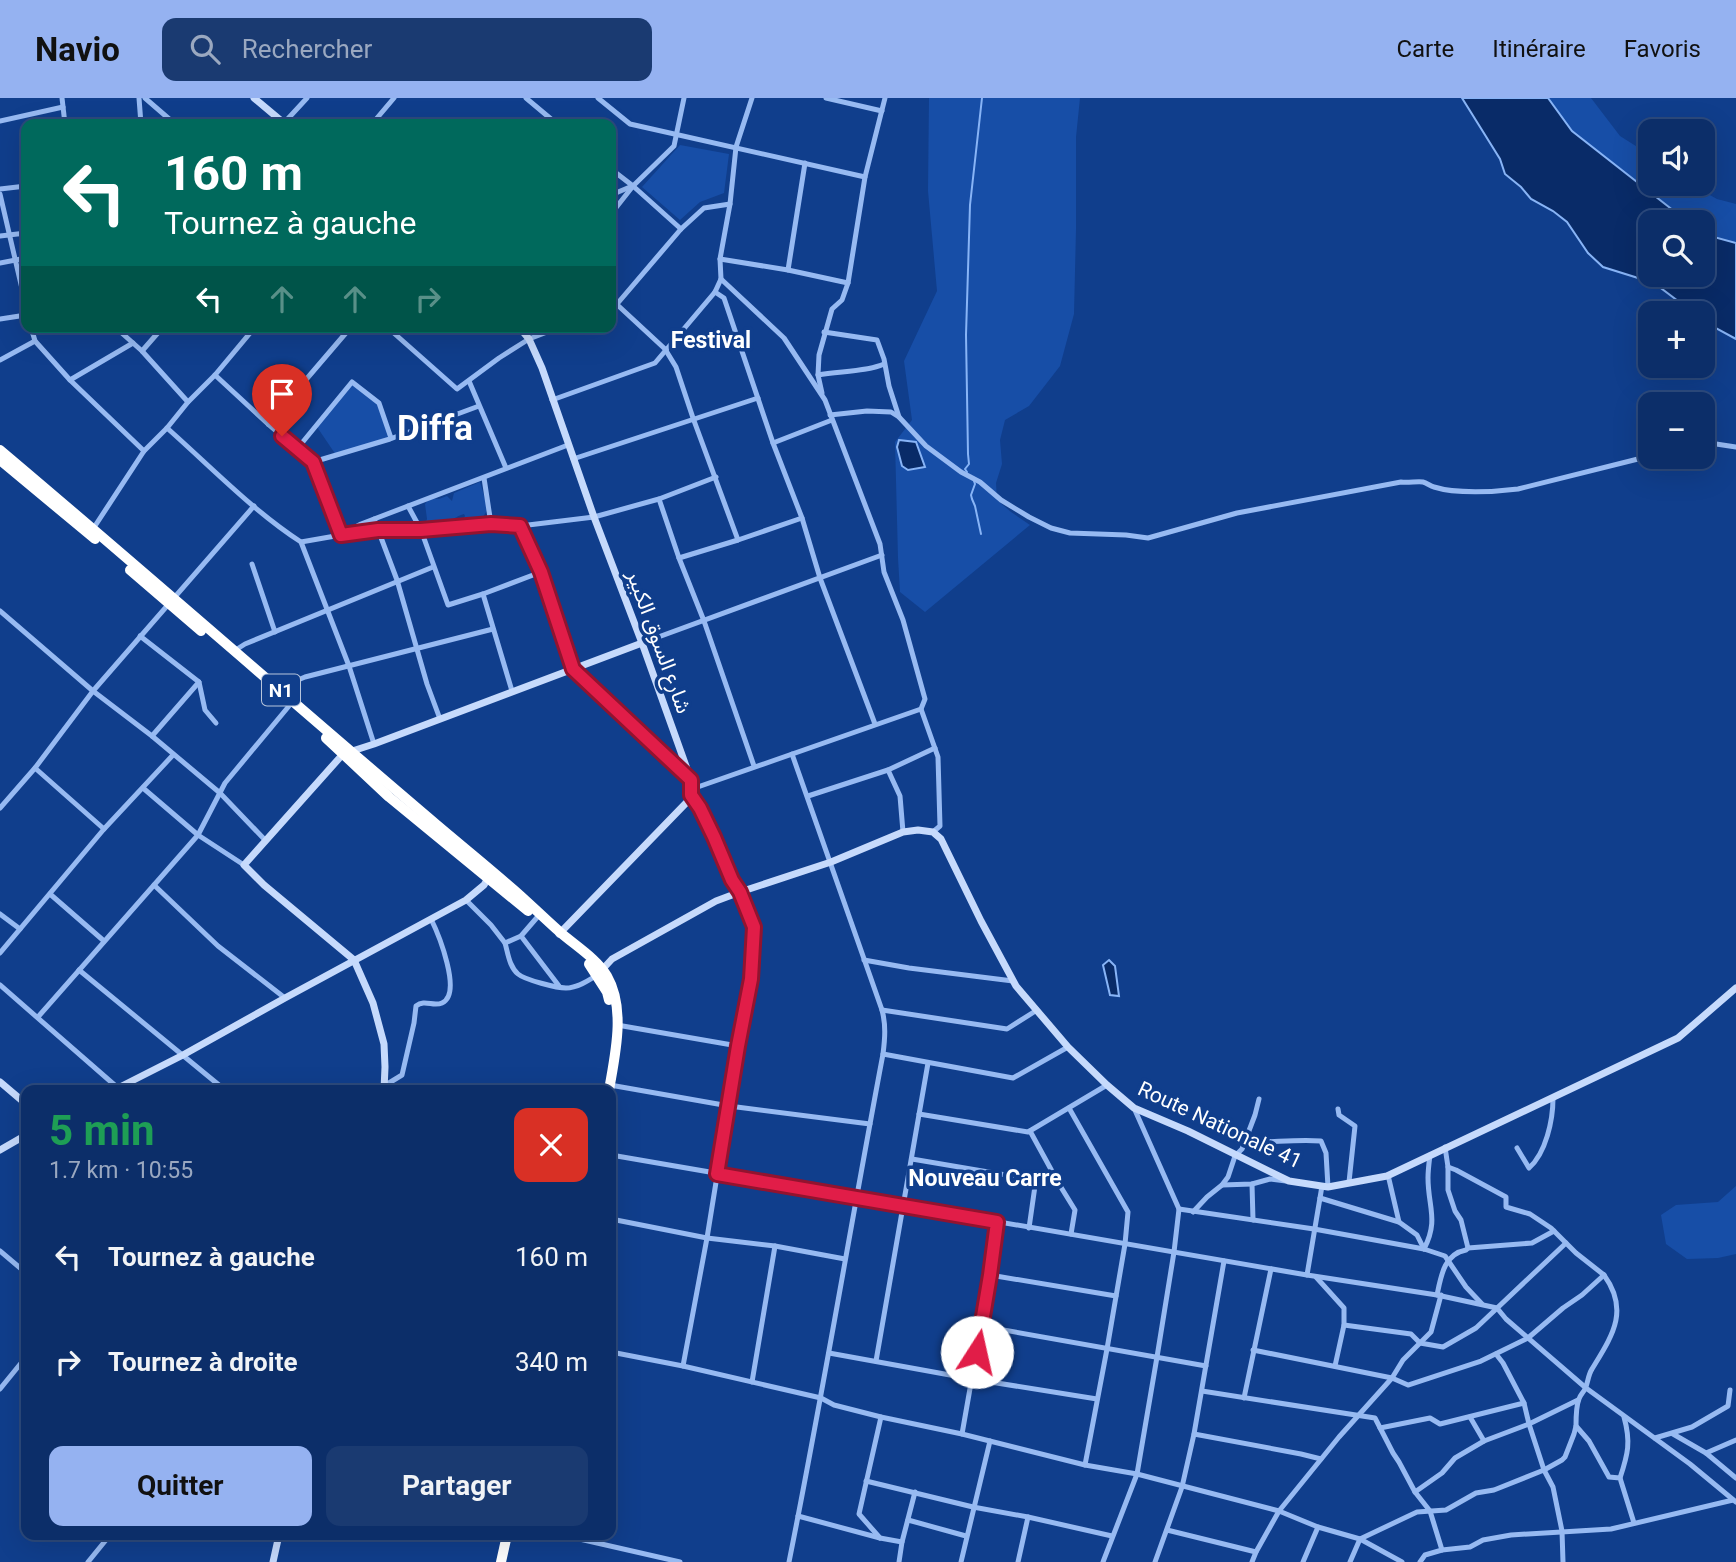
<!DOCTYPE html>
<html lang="fr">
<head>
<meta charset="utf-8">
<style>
  :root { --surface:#0c2e69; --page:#1a3a71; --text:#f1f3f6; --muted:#9aa8c0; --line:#2c4a7d; --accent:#95b2f1 }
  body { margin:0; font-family:Roboto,"Noto Sans Arabic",sans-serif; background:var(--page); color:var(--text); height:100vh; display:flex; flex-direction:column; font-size:26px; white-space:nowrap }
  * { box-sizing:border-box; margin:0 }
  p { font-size:23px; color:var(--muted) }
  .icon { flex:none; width:38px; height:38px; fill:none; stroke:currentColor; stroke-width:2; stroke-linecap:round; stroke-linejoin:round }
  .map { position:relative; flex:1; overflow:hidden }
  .panel { position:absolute; left:21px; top:987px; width:595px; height:455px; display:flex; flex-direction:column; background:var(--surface); border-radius:14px; box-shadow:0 7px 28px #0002,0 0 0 2px var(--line) }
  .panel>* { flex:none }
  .hud { position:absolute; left:21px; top:21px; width:595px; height:214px; border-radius:14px; box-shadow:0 7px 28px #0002,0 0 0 2px var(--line); background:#00695c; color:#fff; overflow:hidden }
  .buttons { position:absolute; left:1638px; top:21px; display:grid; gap:14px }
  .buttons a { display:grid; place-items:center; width:77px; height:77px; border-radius:14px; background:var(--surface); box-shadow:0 7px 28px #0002,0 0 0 2px var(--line); font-size:35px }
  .pin { position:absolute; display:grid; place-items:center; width:60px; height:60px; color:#fff; margin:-72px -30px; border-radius:50% 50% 50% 0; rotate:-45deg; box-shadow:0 0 7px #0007 }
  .pin .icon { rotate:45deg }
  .me { position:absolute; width:77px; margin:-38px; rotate:10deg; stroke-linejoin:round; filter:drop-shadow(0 0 5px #0008) }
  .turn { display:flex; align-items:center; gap:24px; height:147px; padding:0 28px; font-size:32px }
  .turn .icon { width:91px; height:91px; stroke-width:2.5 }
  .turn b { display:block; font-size:49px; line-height:60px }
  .lanes { display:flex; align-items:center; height:66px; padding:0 28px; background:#0003; justify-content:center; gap:35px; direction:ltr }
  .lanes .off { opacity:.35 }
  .round { display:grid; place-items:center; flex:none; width:74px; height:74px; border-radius:14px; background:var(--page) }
  .overview { display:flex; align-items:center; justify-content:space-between; height:119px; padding:0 28px }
  h1 { font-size:42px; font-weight:700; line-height:52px; color:#1e9e55 }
  .cta { display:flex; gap:14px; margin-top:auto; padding:14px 28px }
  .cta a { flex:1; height:80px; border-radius:14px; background:var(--accent); color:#111; font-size:28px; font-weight:700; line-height:80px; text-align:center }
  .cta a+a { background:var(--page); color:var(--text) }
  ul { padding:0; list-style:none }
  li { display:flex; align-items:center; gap:21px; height:105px; padding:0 28px }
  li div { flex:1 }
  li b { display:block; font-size:26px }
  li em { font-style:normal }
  header { display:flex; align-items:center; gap:42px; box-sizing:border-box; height:98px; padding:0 35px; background:var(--accent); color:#111 }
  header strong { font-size:33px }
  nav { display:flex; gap:38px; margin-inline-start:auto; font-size:24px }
  .search { width:490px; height:63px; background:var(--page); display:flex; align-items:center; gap:18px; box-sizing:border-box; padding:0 24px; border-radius:14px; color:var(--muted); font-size:26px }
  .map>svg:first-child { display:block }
  .green { fill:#174ea7 }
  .water { fill:#092b68; stroke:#88b4f6; stroke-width:2 }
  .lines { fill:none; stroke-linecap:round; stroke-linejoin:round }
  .stream { stroke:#88b4f6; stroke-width:2 }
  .street { stroke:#97baf2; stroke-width:5 }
  .secondary { stroke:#c6dafc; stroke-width:7 }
  .highway { stroke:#fff; stroke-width:10 }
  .route-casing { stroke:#92132f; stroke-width:18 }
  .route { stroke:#e11d48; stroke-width:12 }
  .labels { text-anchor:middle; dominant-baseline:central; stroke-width:7; stroke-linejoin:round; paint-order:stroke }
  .shield { fill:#103e8c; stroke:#b7c5dc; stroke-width:2 }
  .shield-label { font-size:19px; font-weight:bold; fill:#fff }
  .street-label { font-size:21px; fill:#fff; stroke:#103e8c }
  .neighbourhood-label { font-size:23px; font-weight:bold; fill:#fff; stroke:#103e8c }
  .town-label { font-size:35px; font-weight:bold; fill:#fff; stroke:#103e8c }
</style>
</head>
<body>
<header>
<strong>Navio</strong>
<div class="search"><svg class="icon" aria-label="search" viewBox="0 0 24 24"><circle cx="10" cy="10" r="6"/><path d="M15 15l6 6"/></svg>Rechercher</div>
<nav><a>Carte</a><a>Itinéraire</a><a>Favoris</a></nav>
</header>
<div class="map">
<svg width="1736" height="1464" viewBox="0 0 1736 1464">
  <rect width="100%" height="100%" fill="#103e8c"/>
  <g class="green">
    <polygon points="929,0 1080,0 1076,39 1076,131 1074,216 1060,268 1029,308 1005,322 1000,342 1002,366 996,385 997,402 1011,414 1030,427 925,514 900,494 898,460 895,344 912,322 904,263 937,193 928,93"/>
    <polygon points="1548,0 1591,0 1620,38 1650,57 1650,86 1693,86 1701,92 1717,101 1736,106 1736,145 1703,136 1703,124 1688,124 1572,33"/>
    <polygon points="680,47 729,56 724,95 700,104 680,122 642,89"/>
    <polygon points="352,286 378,306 390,341 336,357 315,326"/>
    <path d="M 480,384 L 488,411 L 481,422 L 474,421 L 465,426 L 462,424 L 465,418 L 464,416 C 457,418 456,420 449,423 C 444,426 435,428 428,429 L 423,425 L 426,424 L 427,421 L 425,406 L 430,400 L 439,401 L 447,398 L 452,403 L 454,395 Z"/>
    <polygon points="1736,1088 1736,1156 1718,1160 1687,1161 1666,1146 1661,1117 1676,1107 1718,1104"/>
  </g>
  <g class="water">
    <polygon points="1462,0 1548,0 1572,33 1688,124 1650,124 1650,177 1703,177 1703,136 1736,145 1736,241 1710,227 1703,222 1703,215 1694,215 1654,185 1603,169 1588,155 1567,124 1553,113 1531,101 1521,89 1505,76 1500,61"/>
    <polygon points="899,342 916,344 925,369 908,372 902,368 897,349"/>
    <polygon points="1109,862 1115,868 1119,898 1110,897 1103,867"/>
  </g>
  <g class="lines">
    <g class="stream">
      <polyline points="967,374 965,371 969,366 968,356 966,237 970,107 982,0"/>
      <polyline points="974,383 975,386 971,397 972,401 975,408 981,436"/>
    </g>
    <g class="street">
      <polyline points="62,0 65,26"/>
      <polyline points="139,0 141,26"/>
      <polyline points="145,0 175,26"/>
      <polyline points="526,0 557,26"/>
      <polyline points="598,0 630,26 865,79"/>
      <polyline points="826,0 882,13"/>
      <polyline points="0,23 63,9"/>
      <polyline points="283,26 307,0"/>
      <polyline points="372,26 394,0"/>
      <polyline points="611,71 633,88 681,131"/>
      <polyline points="0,91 26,88"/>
      <polyline points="0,96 26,208"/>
      <polyline points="611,97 630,89"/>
      <polyline points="611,116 633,88 674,48 684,0"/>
      <polyline points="0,138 26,135"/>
      <polyline points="720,161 788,172 848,185"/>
      <polyline points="0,165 26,160"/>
      <polyline points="788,172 805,65"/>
      <polyline points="715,194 724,200 773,345 802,420 820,480 875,626"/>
      <polyline points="611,201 665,251 676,269 693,320 738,442"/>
      <polyline points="611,209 617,206 681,131 704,110 730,106"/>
      <polyline points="0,221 26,217"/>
      <polyline points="31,229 35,243 70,282 144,353"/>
      <polyline points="115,229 142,253 188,304"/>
      <polyline points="387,229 457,291 499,260 529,241 560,229"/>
      <polyline points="824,234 877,242 884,261 889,288 899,319"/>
      <polyline points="142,253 163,229"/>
      <polyline points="0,262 35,243"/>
      <polyline points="215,277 268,326 313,364 341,437 378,432 421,432 491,426 520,428 594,419 659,401 716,379"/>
      <path d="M 818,277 C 839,273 866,274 884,266"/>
      <polyline points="70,282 133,245"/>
      <polyline points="469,283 506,370"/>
      <polyline points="822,295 818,277 819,257 832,211 842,202 848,185 865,79 885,0"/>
      <polyline points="552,302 655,265 715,194 721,181 720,161 730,106 736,49 752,0"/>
      <path d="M 830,317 L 867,313 L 891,314 L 899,319 L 926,348 L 961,374 L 980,384 L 1001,402 L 1029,419 L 1051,430 L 1070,435 L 1126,437 L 1148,440 L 1237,415 L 1401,384 C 1408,385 1418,383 1423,384 C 1427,385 1430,388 1434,389 C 1456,396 1494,394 1518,391 L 1650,358"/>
      <polyline points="268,326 351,229"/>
      <path d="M 167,330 C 210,368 253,413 301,444 L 349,568 L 374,646"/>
      <polyline points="1703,344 1736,349"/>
      <polyline points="773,345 832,322"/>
      <polyline points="297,351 352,284 379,305 391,340"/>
      <polyline points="573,361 758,300"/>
      <polyline points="313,364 390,341 479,308"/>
      <polyline points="484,380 491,426"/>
      <polyline points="659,401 679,460 704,523 754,668"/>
      <polyline points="408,408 421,432 448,507 483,496 541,474"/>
      <polyline points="374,421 397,482 427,586 440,621"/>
      <polyline points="520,428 541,474 573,571 689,680"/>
      <polyline points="93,431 144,353 167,330 188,304 215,277 255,229"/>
      <polyline points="301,444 341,437 361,426 568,347"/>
      <polyline points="679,460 738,442 802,420"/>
      <polyline points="252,466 275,534"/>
      <polyline points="483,496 512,593"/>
      <polyline points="0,513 93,593 152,638 220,695 266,743"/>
      <polyline points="140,538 199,584 152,638"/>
      <polyline points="642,545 882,457"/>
      <polyline points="234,553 245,546 433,469"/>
      <polyline points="199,584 205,612 216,625"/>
      <polyline points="279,590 305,579 493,531"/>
      <polyline points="921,611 938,659 940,728 933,734"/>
      <polyline points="35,670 104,731"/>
      <polyline points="888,672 900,698 903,734"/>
      <polyline points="143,690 198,737 244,767"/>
      <polyline points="692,691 921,611 925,601 903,522 884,474 880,446 825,302 784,240 721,181"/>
      <polyline points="808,698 888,672 935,650"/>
      <polyline points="0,710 35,670 93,593 254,408"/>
      <polyline points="154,787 218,848 285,900"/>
      <polyline points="50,796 104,843"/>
      <polyline points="466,802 491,827 505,845"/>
      <polyline points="0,816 20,831"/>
      <polyline points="540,816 521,838 559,888"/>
      <path d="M 521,838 L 505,845 C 508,855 509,868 518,876 C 525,882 557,890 566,890 C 577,890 588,883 597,877"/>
      <polyline points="0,855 104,731 173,657"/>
      <polyline points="864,862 909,870 1013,883"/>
      <polyline points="79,872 225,992"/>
      <polyline points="0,887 118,990"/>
      <polyline points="882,912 1007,931 1037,912"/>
      <polyline points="38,919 198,737 225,685 289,608"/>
      <polyline points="617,927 738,948"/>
      <polyline points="883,956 1013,980 1068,949"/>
      <polyline points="610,987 729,1008 870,1026"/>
      <path d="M 384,988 L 402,977 L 414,925 L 416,908 C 425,901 433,909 442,905 C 463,896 438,835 431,821"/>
      <polyline points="1069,1010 1128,1114 1125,1146 1107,1251 1085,1367"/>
      <polyline points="1338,1011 1339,1017 1355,1028 1349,1084"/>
      <polyline points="919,1016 1028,1034 1107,987"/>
      <polyline points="1030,1033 1059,1086 1075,1112 1071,1136"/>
      <path d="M 1244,1044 C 1270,1045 1295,1041 1321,1043 L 1326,1055 L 1328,1089"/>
      <path d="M 1517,1050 L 1529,1070 C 1546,1055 1553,1022 1553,1000"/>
      <polyline points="611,1057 1307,1177 1437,1197 1497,1210 1506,1221 1586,1290 1690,1366 1736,1404"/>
      <polyline points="912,1061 1059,1086"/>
      <polyline points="1388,1077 1399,1124"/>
      <polyline points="1252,1086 1253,1122"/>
      <polyline points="1222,1087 1252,1086 1270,1081 1286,1083"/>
      <polyline points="1320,1100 1399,1124 1417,1137 1424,1151"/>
      <polyline points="1179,1111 1314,1131 1424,1151 1445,1158 1466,1189 1482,1206"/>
      <polyline points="1193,1114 1207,1099 1222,1087 1228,1079 1235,1058 1242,1051 1255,1017 1259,1001"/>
      <polyline points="611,1121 707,1140 775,1148 845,1161"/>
      <polyline points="1029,1130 1036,1081"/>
      <polyline points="1468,1150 1532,1145 1554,1133"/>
      <path d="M 1424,1151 C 1439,1122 1428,1109 1428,1080 C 1428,1072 1429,1065 1430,1057"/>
      <polyline points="0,1153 26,1175"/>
      <polyline points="990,1177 1116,1198"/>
      <polyline points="1307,1177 1322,1088"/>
      <path d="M 1604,1177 C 1630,1213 1612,1238 1592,1271 C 1588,1277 1588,1285 1585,1291 C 1583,1295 1580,1297 1579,1301 C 1576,1308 1576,1319 1576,1328 L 1589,1343 L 1609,1379 L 1620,1380 L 1634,1425"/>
      <polyline points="1316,1179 1344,1210 1344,1227 1335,1268"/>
      <path d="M 1437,1197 C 1441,1178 1444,1156 1466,1152 L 1468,1150 L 1461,1122 L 1455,1113 L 1448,1092 L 1448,1069 L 1445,1049"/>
      <polyline points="1344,1227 1411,1236 1420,1245 1443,1249 1476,1230 1566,1145"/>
      <polyline points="981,1228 1206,1268"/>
      <polyline points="1253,1252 1392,1280 1408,1287 1481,1263 1528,1240 1563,1210 1582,1197 1604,1177 1576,1155 1551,1130 1530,1116 1506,1109 1506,1099 1456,1072 1448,1069"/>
      <polyline points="611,1254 683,1268 821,1300 834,1307 881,1319 962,1336 1085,1367 1137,1376 1279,1413 1318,1429 1360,1441 1402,1464"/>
      <polyline points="829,1255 972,1281 1097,1301"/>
      <polyline points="1496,1256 1503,1265 1524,1305 1529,1326 1544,1372 1553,1389 1562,1433 1563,1464"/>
      <polyline points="876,1263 928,965"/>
      <polyline points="683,1268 707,1140 738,948 751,881 754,829 740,794 731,782 714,739 700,710 691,697"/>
      <polyline points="752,1284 775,1148"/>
      <polyline points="0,1291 26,1259"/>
      <polyline points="1202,1293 1375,1320 1393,1355 1399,1364 1415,1394 1430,1413 1442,1452"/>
      <polyline points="1244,1300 1271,1171"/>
      <polyline points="1470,1319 1484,1343"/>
      <polyline points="1380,1330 1430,1320 1440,1326 1524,1305"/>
      <polyline points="962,1336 990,1177 997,1124"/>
      <polyline points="1194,1336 1301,1356 1321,1361"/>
      <polyline points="1673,1336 1706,1355 1736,1380"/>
      <polyline points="1655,1340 1692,1329 1728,1308 1730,1292"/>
      <polyline points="1706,1355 1736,1342"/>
      <path d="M 1620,1380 C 1628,1356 1631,1344 1624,1319"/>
      <polyline points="866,1383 973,1409 1028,1419 1112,1438"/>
      <polyline points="1415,1394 1442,1375 1455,1360 1484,1343 1529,1326 1578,1302"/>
      <polyline points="798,1418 880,1440 902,1444"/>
      <polyline points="908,1422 966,1438"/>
      <polyline points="1167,1432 1256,1454"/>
      <polyline points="562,1437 680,1464"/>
      <polyline points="880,1440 859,1416 881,1319"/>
      <polyline points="88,1464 110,1437"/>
      <path d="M 789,1464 C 823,1295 851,1125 883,956 C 885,940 886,927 882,912 L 792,656"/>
      <polyline points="899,1464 902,1444 915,1394"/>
      <polyline points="961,1464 990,1343"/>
      <polyline points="1018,1464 1028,1419"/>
      <polyline points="1103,1464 1137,1376 1157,1259 1174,1154 1179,1111 1134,1010"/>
      <polyline points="1155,1464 1182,1389 1194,1336 1224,1163"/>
      <polyline points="1252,1464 1256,1454 1279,1413 1339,1339 1392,1280 1403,1262 1431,1234 1441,1197"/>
      <polyline points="1303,1464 1318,1429"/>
      <polyline points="1350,1464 1360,1441 1417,1414 1446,1412 1476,1395 1494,1392 1544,1372 1562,1362 1565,1359 1574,1336 1576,1328"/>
      <polyline points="1420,1464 1425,1457 1442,1452 1470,1449 1483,1442 1511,1437 1611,1431 1733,1402"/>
    </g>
    <g class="secondary">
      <polyline points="254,0 285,26"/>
      <path d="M 519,229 L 529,241 L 542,270 L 594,419 L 642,545 L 691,682 C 692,691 692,696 687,704 L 559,836"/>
      <polyline points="600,874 612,861 716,803 740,794 831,764 903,734 918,732 933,734 941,741 981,823 1016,888 1068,949 1107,987 1134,1010 1188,1033 1289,1083 1328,1089 1387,1078 1678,940 1736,890"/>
      <polyline points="0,984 26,1006"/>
      <polyline points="114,992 183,957 285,900 466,802 484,787 490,777"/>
      <polyline points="384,992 385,969 384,946 373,905 354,862 264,787 244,767 343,656 374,646 642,545"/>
      <polyline points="0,1052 26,1037"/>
      <polyline points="273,1464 279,1437"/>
    </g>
    <g class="highway">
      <path d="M 0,352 C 147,476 291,603 437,727 C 463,749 489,770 514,792 C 530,806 545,821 561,835 C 576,848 597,861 607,878 C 626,911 615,957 609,992"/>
      <polyline points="0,362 95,441"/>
      <polyline points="130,472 201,533"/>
      <polyline points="326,640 389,699 528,813"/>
      <polyline points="589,866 607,894 609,902"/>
      <polyline points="501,1464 507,1437"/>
    </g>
  </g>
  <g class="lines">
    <defs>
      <polyline id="route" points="282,338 313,364 341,437 378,432 421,432 491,426 520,428 541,474 573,571 691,682 691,697 700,710 714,739 732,782 740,794 754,829 751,881 738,948 717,1076 997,1124 990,1177 977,1254"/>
    </defs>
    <use href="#route" class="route-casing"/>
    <use href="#route" class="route"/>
  </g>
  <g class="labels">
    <rect class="shield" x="262" y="576.5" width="38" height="31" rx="5"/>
    <g class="shield-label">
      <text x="281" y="592">N1</text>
    </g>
    <g class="street-label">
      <text transform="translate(659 544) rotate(70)">شارع السوق الكبير</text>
      <text transform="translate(1220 1027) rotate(25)">Route Nationale 41</text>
    </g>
    <g class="neighbourhood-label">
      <text x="711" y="242">Festival</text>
      <text x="985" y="1080">Nouveau Carre</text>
    </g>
    <g class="town-label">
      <text x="435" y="330">Diffa</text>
    </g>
  </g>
</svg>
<div class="buttons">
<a><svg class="icon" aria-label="sound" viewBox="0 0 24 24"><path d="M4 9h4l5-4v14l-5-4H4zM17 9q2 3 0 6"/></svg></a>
<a><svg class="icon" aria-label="search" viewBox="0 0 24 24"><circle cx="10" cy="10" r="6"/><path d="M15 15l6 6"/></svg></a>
<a>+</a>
<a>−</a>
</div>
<div class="pin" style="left:282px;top:338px;background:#d93025"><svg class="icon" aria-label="arrive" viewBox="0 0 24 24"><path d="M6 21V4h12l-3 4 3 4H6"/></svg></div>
<svg class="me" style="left:977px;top:1254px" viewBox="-20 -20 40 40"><circle r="19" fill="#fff"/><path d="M0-13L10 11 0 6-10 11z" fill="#e11d48"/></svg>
<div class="hud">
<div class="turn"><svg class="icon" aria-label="left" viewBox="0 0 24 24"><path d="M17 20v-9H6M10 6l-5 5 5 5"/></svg><div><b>160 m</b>Tournez à gauche</div></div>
<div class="lanes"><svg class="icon" aria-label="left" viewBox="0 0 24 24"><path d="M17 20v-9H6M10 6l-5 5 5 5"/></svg><svg class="icon off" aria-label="ahead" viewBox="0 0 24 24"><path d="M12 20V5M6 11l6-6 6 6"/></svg><svg class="icon off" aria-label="ahead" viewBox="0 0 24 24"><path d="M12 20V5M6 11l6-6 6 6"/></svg><svg class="icon off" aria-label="right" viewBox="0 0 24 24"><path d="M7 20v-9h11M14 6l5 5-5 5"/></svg></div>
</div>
<section class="panel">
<div class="overview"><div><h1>5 min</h1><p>1.7 km · 10:55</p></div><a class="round" style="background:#d93025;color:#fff"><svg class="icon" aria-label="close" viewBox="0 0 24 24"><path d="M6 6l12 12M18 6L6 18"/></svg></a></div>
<ul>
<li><svg class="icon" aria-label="left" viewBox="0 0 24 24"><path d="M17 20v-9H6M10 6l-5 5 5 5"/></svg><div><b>Tournez à gauche</b></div><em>160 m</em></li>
<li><svg class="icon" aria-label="right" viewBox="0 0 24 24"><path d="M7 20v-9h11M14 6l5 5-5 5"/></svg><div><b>Tournez à droite</b></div><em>340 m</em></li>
</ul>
<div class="cta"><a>Quitter</a><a>Partager</a></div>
</section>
</div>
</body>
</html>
